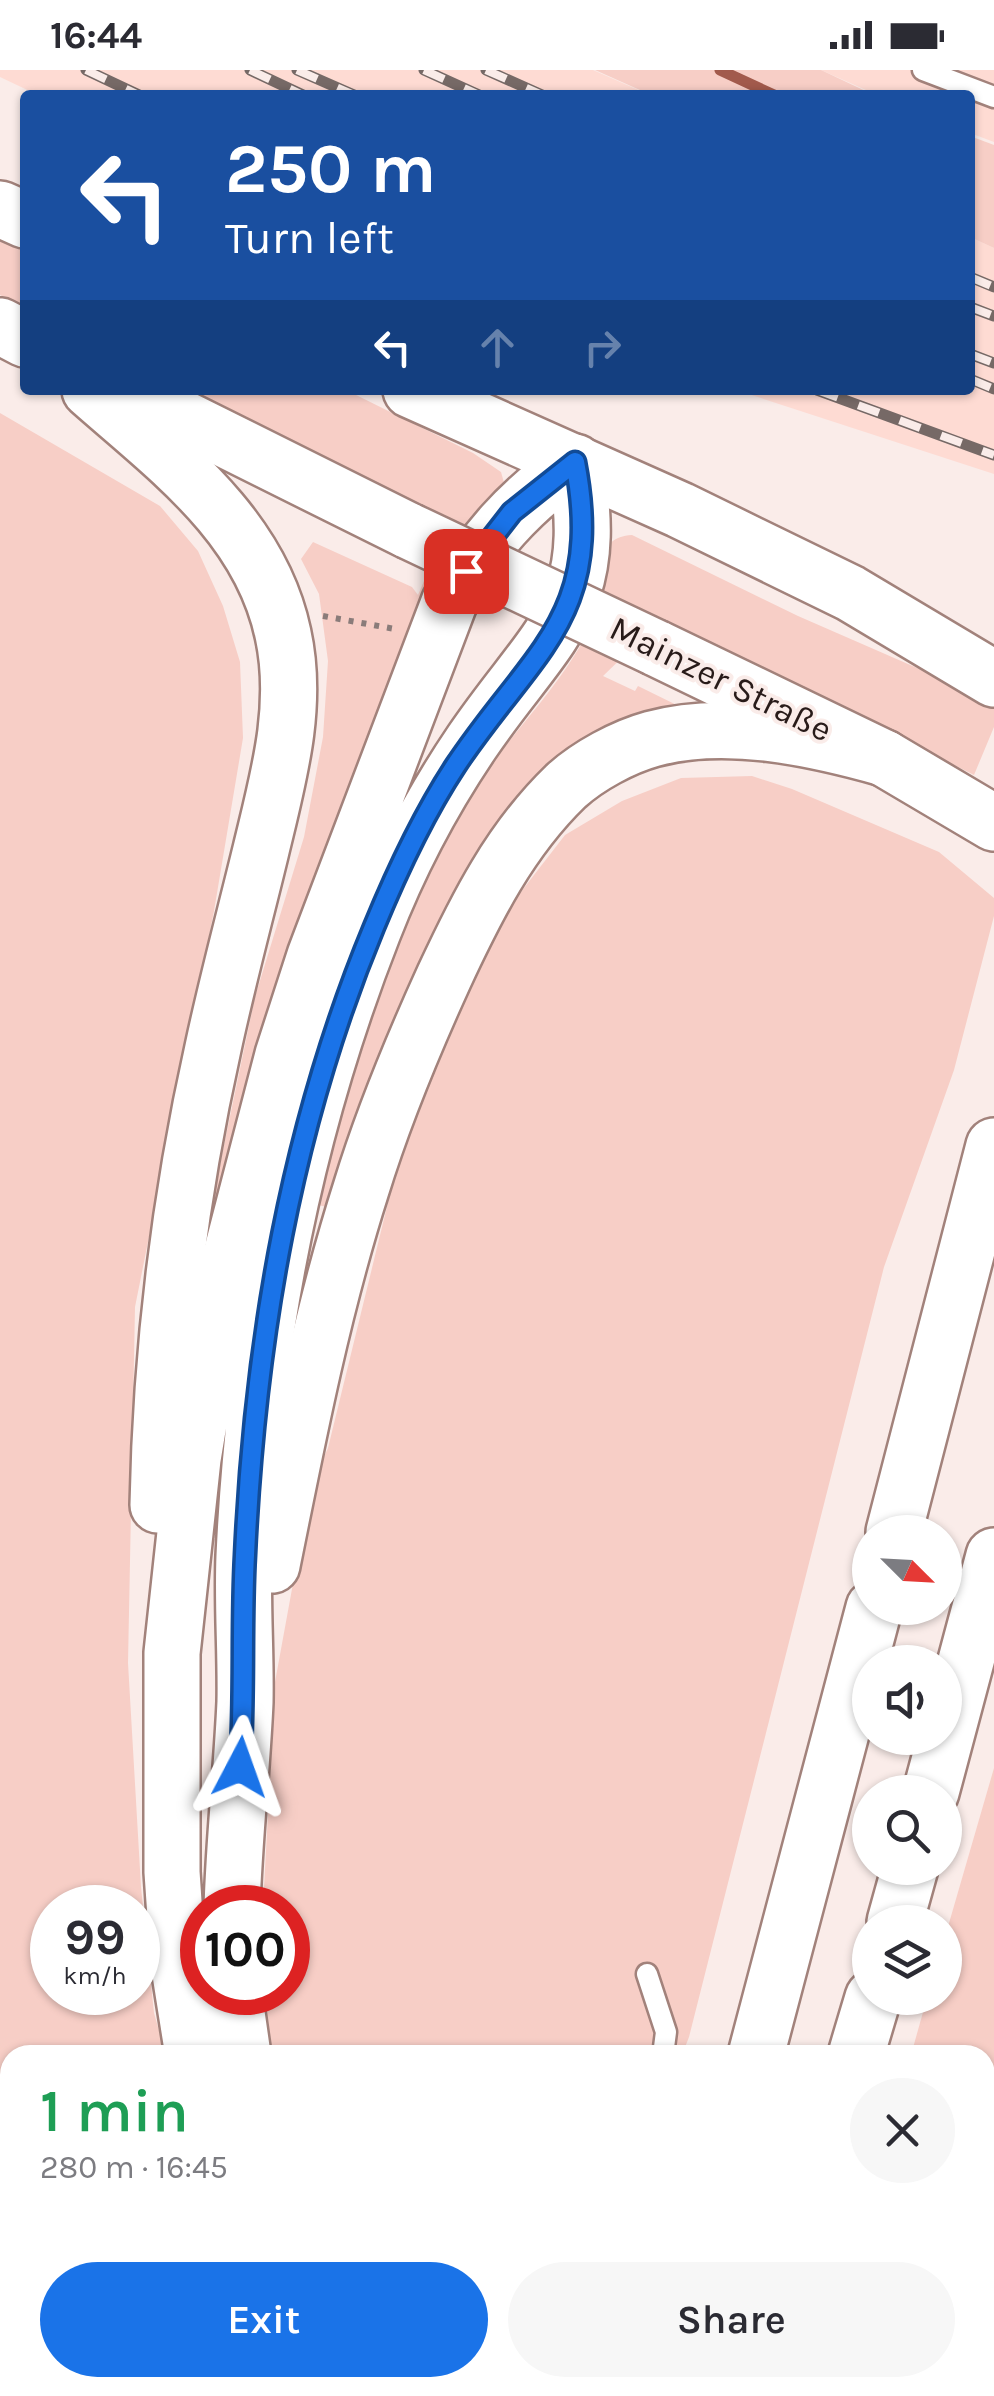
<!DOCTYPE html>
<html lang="en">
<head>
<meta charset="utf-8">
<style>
  :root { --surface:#fff; --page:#f7f7f7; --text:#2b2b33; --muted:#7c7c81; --accent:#1a73e8 }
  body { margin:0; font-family:Karla,sans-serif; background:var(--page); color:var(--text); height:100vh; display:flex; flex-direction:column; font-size:38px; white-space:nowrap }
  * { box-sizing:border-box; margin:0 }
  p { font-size:32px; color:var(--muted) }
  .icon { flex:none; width:55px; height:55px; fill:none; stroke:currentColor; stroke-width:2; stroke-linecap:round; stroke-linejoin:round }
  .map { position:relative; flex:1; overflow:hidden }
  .details { position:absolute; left:0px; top:1975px; width:995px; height:352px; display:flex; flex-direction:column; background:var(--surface); border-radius:30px 30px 0 0; box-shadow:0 2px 8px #0004 }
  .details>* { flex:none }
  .banner { position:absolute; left:20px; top:20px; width:955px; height:305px; border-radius:10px; box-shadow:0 2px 8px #0004; background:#1a4fa0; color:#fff; overflow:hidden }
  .needle { width:65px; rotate:114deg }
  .fabs { position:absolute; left:852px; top:1445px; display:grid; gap:20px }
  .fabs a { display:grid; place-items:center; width:110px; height:110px; border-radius:50%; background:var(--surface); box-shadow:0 2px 8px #0004; font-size:50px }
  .speed { position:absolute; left:30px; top:1815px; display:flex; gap:20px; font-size:50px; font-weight:700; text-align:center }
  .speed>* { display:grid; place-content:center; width:130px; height:130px; border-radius:50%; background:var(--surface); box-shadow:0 2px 8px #0004; line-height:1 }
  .speed small { font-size:25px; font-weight:400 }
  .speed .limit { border:15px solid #d22; background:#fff; color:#111 }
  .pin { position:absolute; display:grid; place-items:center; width:85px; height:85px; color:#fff; margin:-42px; border-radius:20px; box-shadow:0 5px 15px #0006 }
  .me { position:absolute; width:110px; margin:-55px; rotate:4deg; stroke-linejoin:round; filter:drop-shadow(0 0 8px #0008) }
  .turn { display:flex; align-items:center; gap:35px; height:210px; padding:0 40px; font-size:45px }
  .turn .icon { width:130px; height:130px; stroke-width:2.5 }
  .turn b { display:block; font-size:70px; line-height:85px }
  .lanes { display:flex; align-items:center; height:95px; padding:0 40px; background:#0003; justify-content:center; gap:50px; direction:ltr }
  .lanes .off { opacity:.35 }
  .round { display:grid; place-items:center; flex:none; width:105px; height:105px; border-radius:52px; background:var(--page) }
  .head { display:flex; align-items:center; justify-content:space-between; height:170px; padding:0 40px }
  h1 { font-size:60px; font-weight:600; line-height:75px; color:#1e9e55 }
  .action { display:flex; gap:20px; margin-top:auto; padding:20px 40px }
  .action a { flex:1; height:115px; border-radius:60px; background:var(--accent); color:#fff; font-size:40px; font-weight:600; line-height:115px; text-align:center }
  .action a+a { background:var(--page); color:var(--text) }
  .status { display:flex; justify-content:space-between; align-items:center; height:70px; padding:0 50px; background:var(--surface); direction:ltr }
  .status svg { height:28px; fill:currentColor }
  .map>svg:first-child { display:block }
  .built { fill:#fedbd3 }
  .green { fill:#f7cec6; fill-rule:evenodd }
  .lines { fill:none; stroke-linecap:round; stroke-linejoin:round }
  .stream { stroke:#a25a4c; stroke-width:11 }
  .lane-casing { stroke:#a2827b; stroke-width:25 }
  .primary-casing { stroke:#a2827b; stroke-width:60 }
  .highway-casing { stroke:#a2827b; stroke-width:60 }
  .path { stroke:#8a7c7a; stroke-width:6; stroke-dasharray:5 8; stroke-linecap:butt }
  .lane { stroke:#fff; stroke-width:20 }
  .primary { stroke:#fff; stroke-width:55 }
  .highway { stroke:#fff; stroke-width:55 }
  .rail-casing { stroke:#766966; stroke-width:11 }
  .rail { stroke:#faece9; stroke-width:8; stroke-dasharray:22; stroke-linecap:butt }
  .primary-bridge-casing { stroke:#a2827b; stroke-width:60; stroke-linecap:butt }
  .primary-bridge { stroke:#fff; stroke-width:55 }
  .route-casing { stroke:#114b97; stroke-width:25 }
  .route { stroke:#1a73e8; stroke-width:18 }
  .labels { text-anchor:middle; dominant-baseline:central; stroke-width:8; stroke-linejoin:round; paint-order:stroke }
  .street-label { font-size:35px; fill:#281b19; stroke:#faece9 }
</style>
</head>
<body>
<div class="status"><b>16:44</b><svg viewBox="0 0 49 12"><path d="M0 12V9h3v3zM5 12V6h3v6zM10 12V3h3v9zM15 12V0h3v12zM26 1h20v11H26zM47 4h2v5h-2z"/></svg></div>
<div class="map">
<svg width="994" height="2326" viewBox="0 0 994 2326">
  <rect width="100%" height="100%" fill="#faece9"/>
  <g class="built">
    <polygon points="0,0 593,0 650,25 38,25 0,7"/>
    <polygon points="821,0 994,0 994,72 970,63 970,25 877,25"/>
    <polygon points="970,167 994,178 994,404 736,320 970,320"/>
  </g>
  <g class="green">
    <polygon points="595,0 821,0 874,25 651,25"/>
    <polygon points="970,66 994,75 994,178 970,167"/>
    <polygon points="0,167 25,178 25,238 0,225"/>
    <polygon points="189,320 346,320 473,383 501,402 508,427 197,1261 206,1161 255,927 304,767 323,667 328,591 319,524 301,489 313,472 412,517 418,525 450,450"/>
    <path d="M 0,343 L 160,436 L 198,481 L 223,536 L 240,592 L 243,668 L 214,841 L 135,1237 L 128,1593 L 141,1817 L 154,1943 L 166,1985 L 10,1985 L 10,2318 L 315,2318 L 320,2326 L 0,2326 ZM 52,1838 L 138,1838 L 138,1922 L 52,1922 Z"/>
    <path d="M 632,465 L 798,546 L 963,618 L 994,636 L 994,657 L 974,705 L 662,549 L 603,606 L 635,621 L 638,616 L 699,646 L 599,682 L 331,1138 L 318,1135 C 336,1067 352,997 372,930 C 391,871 419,811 448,757 C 486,688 548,635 586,566 C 592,554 598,537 601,523 C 607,498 594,468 632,465 Z"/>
    <polygon points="752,706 792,719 939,782 994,828 994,846 954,1000 884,1197 689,1967 682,1985 273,1985 264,1962 263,1923 288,1922 288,1838 263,1837 275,1612 311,1415 328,1378 394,1108 441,969 510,836 565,765 622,731 681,708"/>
    <polygon points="994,1698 994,2083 985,2115 985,1985 911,1985 927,1928 945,1928 945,1867"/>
    <polygon points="399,2318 523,2318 521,2326 405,2326"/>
    <polygon points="807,2318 949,2318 948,2326 804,2326"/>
  </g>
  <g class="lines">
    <polyline class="stream" points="720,0 774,25"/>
    <defs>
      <g id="lane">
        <polyline points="923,0 994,27"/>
        <polyline points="647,1904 666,1962 663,1985"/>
        <polyline points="561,2326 565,2318"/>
      </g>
      <g id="primary">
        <polyline points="0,139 25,150"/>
        <polyline points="0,256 25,269"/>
        <polyline points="126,320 409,461"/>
        <polyline points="411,320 680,440 850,523 994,609"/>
        <polyline points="656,578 884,688 994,753"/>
      </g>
      <g id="highway">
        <path d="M 90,320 C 168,389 260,455 283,564 C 299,637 278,709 261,780 C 245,846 227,912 213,978 C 179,1130 161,1280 158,1435"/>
        <polyline points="894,1462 994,1076"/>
        <path d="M 272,1495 C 297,1370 322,1241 361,1119 C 383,1047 413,975 444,907 C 476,838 510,770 566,716 C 588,696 623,677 652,669 C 726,649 813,668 884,688"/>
        <polyline points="931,1722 994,1486"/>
        <polyline points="895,1852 910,1798"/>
        <polyline points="234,1922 243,1985"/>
        <path d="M 193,1985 L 178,1891 L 172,1802 L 172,1583 L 193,1389 L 210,1287 L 231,1185 L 283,985 L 315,886 L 449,533 C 480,474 520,431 575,392 C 603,540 546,563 472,672 C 432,731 399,794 373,861 C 294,1062 254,1271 244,1486 C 242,1535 246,1583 245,1632 C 242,1700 234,1769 232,1838"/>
        <polyline points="756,1985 874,1538"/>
        <polyline points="856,1985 873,1928"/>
        <polyline points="985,2295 994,2251"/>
        <polyline points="354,2318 360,2326"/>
        <polyline points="653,2326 656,2318"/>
        <polyline points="742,2326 745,2318"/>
      </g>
    </defs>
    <use href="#lane" class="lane-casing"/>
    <use href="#primary" class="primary-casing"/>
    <use href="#highway" class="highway-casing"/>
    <g class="path">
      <polyline points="323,546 395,559"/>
      <polyline points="0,2009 10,2081"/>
      <polyline points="43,2318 44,2326"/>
    </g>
    <use href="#lane" class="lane"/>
    <use href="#primary" class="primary"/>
    <use href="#highway" class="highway"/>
    <defs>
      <g id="rail">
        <polyline points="86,0 139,25"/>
        <polyline points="250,0 303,25"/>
        <polyline points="297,0 354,25"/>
        <polyline points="424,0 479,25"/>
        <polyline points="486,0 542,25"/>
        <polyline points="970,207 994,217"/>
        <polyline points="970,237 994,246"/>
        <polyline points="970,284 994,293"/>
        <polyline points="970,309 994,319"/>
        <polyline points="817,320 994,385"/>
      </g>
    </defs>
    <use href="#rail" class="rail-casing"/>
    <use href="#rail" class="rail"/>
    <defs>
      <polyline id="primary-bridge" points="409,461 656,578"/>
    </defs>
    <use href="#primary-bridge" class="primary-bridge-casing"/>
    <use href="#primary-bridge" class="primary-bridge"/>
  </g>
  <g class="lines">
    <defs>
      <path id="route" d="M 240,1697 C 245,1626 241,1556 245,1485 C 255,1269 291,1057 374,857 C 397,801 423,745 456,695 C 532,581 605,547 575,392 L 512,442 L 466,501"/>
    </defs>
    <use href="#route" class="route-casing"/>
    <use href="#route" class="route"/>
  </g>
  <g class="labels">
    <g class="street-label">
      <text transform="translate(721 609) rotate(26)">Mainzer Straße</text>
    </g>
  </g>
</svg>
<div class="fabs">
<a><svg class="needle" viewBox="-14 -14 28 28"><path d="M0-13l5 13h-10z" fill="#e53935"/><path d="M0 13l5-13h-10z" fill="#7c7c81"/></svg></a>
<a><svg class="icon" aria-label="sound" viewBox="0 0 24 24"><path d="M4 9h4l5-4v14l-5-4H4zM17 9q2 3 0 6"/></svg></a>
<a><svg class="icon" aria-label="search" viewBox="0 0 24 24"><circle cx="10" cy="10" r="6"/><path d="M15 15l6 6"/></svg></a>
<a><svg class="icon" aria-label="layers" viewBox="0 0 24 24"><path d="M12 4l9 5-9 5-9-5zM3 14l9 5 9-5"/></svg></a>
</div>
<div class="speed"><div>99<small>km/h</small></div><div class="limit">100</div></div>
<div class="pin" style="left:466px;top:501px;background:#d93025"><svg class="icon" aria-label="arrive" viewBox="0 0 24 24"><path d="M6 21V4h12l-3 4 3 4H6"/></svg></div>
<svg class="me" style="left:240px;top:1697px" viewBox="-20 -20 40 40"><path d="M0-17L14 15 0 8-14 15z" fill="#1a73e8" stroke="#fff" stroke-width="4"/></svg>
<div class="banner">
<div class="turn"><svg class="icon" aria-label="left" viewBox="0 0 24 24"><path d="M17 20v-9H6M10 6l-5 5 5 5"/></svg><div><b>250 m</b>Turn left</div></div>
<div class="lanes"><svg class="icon" aria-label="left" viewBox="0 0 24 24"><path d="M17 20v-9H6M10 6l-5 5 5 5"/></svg><svg class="icon off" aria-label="ahead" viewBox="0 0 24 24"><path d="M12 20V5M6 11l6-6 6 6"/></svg><svg class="icon off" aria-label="right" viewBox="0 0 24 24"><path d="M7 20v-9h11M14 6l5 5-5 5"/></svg></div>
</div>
<section class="details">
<div class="head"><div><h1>1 min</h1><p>280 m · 16:45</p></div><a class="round"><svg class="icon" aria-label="close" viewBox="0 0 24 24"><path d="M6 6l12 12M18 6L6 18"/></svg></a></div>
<div class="action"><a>Exit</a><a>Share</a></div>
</section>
</div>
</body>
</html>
